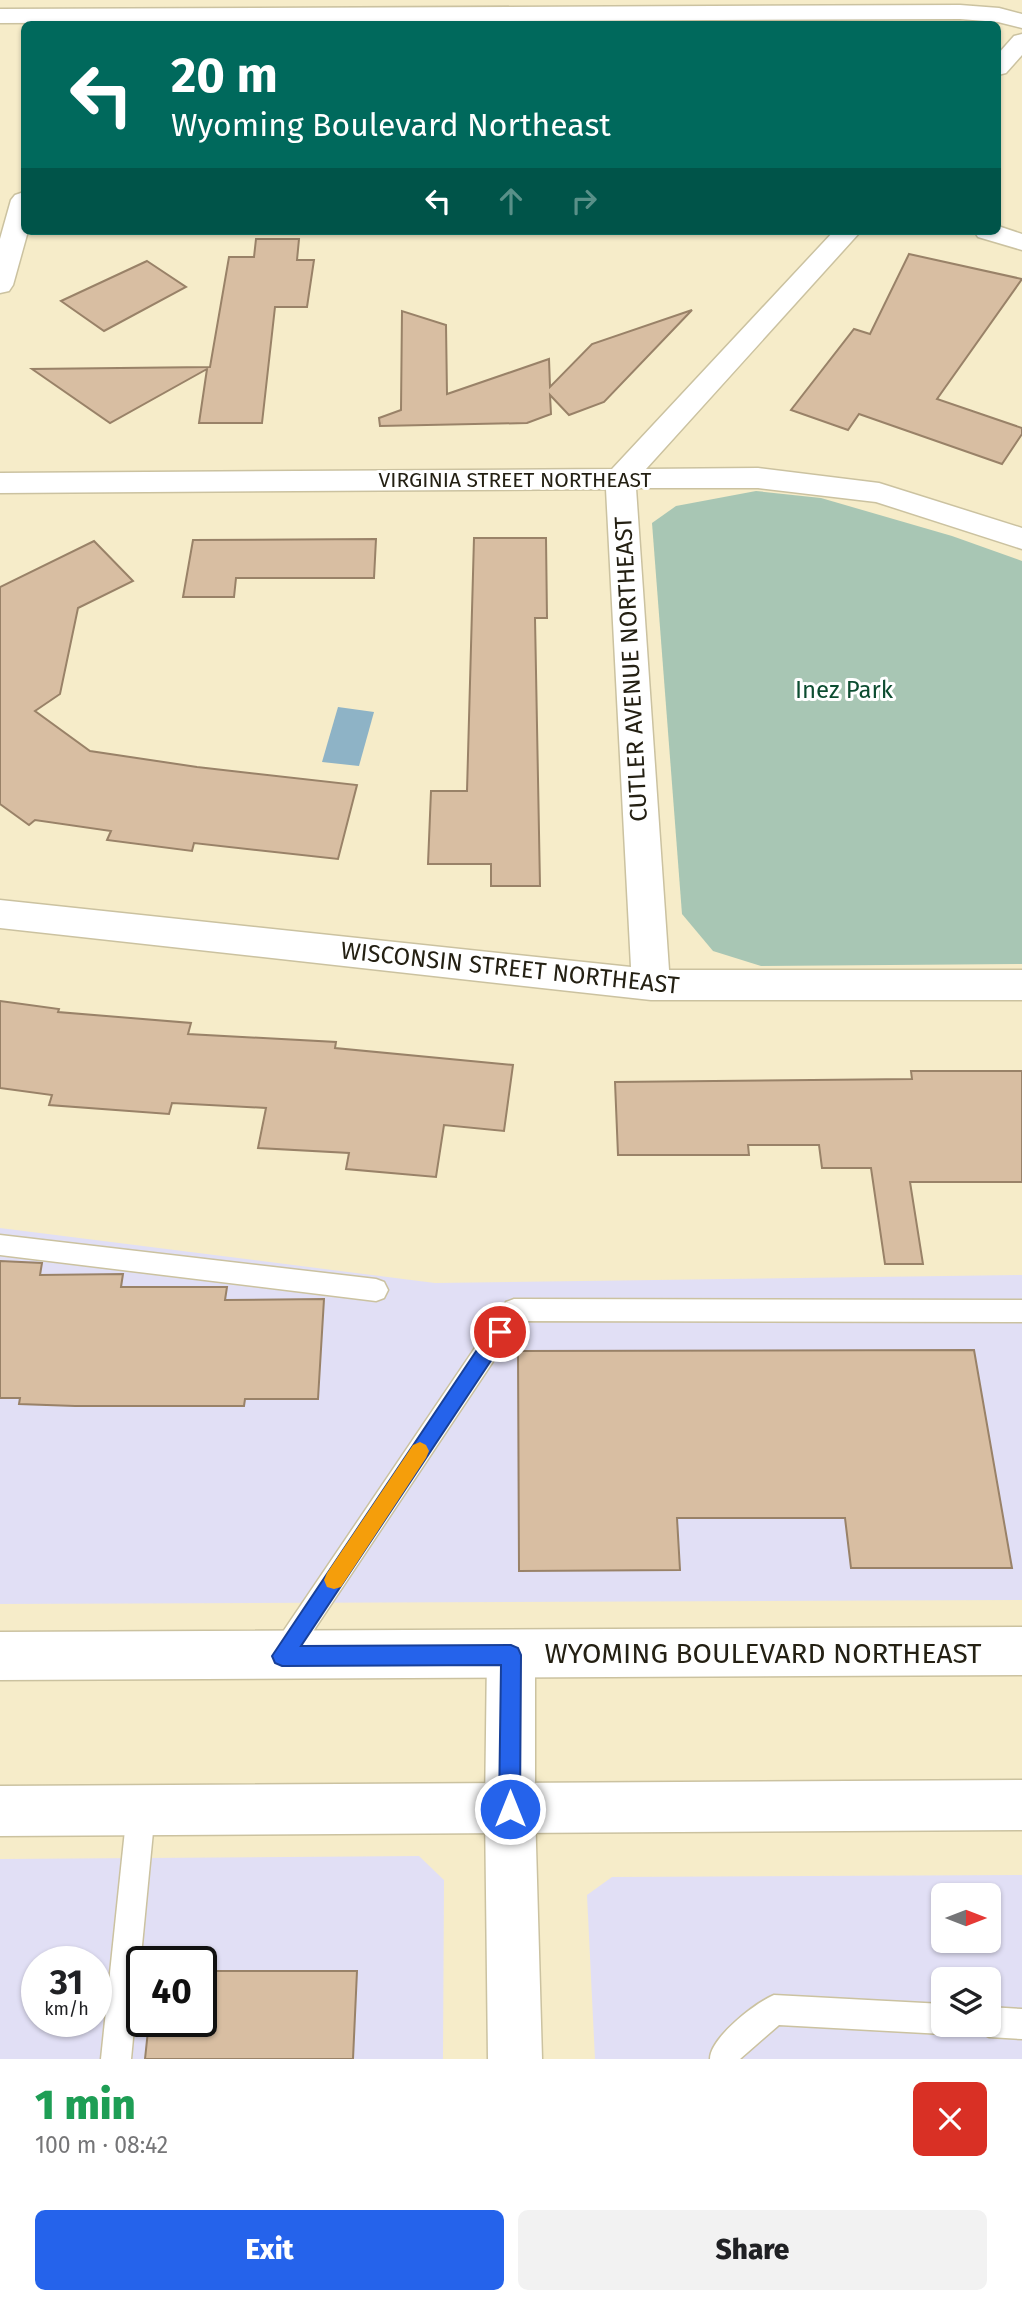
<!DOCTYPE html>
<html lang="en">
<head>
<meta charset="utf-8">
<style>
  :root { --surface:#fff; --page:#f2f2f2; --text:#202124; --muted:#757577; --accent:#2563eb }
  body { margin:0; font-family:"Fira Sans",sans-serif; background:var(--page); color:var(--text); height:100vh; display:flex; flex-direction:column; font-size:26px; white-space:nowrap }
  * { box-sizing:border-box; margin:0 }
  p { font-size:23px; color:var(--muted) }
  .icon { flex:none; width:38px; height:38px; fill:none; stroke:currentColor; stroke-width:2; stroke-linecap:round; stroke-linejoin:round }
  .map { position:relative; height:2059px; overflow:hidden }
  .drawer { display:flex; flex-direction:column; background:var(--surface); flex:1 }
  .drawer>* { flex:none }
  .top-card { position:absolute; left:21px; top:21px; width:980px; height:214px; border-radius:10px; box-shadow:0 2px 5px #0004; background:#00695c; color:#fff; overflow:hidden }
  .needle { width:46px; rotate:90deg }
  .buttons { position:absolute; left:931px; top:1883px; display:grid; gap:14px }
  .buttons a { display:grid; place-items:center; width:70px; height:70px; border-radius:10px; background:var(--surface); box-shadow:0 2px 5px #0004; font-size:35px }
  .speed { position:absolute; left:21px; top:1946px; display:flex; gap:14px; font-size:35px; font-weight:700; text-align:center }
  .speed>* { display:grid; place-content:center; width:91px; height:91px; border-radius:50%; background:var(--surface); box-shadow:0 2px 5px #0004; line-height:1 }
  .speed small { font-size:18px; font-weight:400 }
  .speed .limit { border:4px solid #111; border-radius:10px; background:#fff; color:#111 }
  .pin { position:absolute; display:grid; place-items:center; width:60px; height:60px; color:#fff; margin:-30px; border:4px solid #fff; border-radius:50%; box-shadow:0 2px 7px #0007 }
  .me { position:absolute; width:77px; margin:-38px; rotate:0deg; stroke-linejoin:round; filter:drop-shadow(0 0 5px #0008) }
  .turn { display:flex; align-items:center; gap:24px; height:147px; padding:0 35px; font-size:32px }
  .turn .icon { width:91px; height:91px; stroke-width:2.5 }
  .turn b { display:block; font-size:49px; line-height:60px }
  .lanes { display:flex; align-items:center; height:66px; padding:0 35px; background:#0003; justify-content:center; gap:35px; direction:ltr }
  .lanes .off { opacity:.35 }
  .round { display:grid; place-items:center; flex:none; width:74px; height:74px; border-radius:10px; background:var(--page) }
  .headline { display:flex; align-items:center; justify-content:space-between; height:119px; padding:0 35px }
  h1 { font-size:42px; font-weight:800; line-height:52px; color:#1e9e55 }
  .action { display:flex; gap:14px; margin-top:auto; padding:14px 35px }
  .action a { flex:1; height:80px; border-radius:10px; background:var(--accent); color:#fff; font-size:28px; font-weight:800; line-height:80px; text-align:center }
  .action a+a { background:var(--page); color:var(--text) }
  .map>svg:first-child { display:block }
  .commercial { fill:#e1dff5; fill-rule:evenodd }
  .green { fill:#a8c6b4 }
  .water { fill:#8eb3c6 }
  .building { fill:#d8bea2; stroke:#998268; stroke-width:2 }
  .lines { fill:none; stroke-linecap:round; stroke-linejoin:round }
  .service-casing { stroke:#cbc2a0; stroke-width:3 }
  .minor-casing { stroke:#cbc2a0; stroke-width:3 }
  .tertiary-casing { stroke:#cbc2a0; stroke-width:3 }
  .secondary-casing { stroke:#cbc2a0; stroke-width:3 }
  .service { fill:#fff; fill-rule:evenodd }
  .minor { fill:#fff; fill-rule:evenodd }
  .tertiary { fill:#fff; fill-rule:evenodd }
  .secondary { fill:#fff; fill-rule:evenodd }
  .route { fill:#2563eb; stroke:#184099; stroke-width:2 }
  .slow { fill:#f59e0b }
  .labels { text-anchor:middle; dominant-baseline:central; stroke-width:6; stroke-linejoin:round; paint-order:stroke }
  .far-street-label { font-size:21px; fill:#242013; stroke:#fff }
  .street-label { font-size:24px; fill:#242013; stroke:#fff }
  .park-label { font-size:24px; fill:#0d4d31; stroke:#fff }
  .near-street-label { font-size:28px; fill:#242013; stroke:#fff }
</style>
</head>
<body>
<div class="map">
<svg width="1022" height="2059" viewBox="0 0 1022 2059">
  <rect width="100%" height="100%" fill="#f6ecc9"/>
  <g class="commercial">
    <polygon points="0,1228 435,1283 1022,1275 1022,1600 0,1604"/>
    <path d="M 419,1856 L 444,1880 L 443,2059 L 0,2059 L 0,1859 ZM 37,1962 L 96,1962 L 96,2021 L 37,2021 ZM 142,1962 L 201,1962 L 201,2021 L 142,2021 Z"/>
    <path d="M 1022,1875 L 1022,2059 L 595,2059 L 587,1895 L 612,1877 ZM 943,1895 L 989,1895 L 989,1941 L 943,1941 ZM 943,1979 L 989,1979 L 989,2025 L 943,2025 Z"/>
  </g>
  <polygon class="green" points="756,491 821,498 952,536 1022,561 1022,964 761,966 713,951 682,914 652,523 676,506"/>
  <polygon class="water" points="338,707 374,712 359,766 322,762"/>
  <g class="building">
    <polygon points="256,239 299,239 297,260 314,260 307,307 275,307 262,423 199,423 207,369 110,423 32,369 210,367 229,257 254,257"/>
    <polygon points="909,254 1022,279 937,399 1022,428 1022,434 1002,464 859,414 848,430 791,410 854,329 870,334"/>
    <polygon points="147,261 186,287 104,331 61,301"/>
    <polygon points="692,310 604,402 569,415 550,395 551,414 527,423 380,426 379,418 401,410 402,311 446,325 447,394 549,359 550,387 592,344"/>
    <polygon points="474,538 546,538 547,618 535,618 540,886 491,886 491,864 428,864 431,791 467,791"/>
    <polygon points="376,539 374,578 236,578 234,597 183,597 193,540"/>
    <polygon points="94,541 133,581 78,608 60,694 35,711 90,751 197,767 357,785 338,859 194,843 192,851 107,840 111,831 35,820 29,825 0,804 0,587"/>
    <polygon points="0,1001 59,1009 58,1012 191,1023 188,1034 336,1042 335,1048 513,1065 504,1131 444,1125 436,1177 346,1169 349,1153 258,1148 266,1108 172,1103 169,1114 49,1105 52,1095 0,1088"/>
    <polygon points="911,1071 1022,1071 1022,1182 910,1182 923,1264 885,1264 871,1168 822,1168 819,1145 748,1145 749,1155 618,1155 615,1082 912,1079"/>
    <polygon points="0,1261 42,1263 40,1275 123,1274 121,1287 227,1287 225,1300 324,1299 318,1399 245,1399 244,1406 75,1406 19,1404 20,1398 0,1398"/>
    <polygon points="974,1350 1012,1568 851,1568 845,1518 677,1518 680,1570 519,1571 518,1351"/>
    <polygon points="201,1971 357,1971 353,2059 145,2059 149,2021 201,2021"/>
  </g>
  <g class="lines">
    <defs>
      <g id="service">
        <polygon points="0,1235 376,1279 384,1282 388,1290 384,1298 376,1301 0,1255"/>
        <polygon points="514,1299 1022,1300 1022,1322 520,1321 292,1663 283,1667 274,1663 270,1654 274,1645 506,1302"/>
        <polygon points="141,1797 151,1801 155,1811 131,2059 101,2059 127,1811 131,1801"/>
        <path d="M 774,1995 L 943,2004 L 943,2025 L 955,2025 L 953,2029 L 943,2034 L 779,2025 L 740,2059 L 710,2059 C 710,2038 755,2003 774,1995 Z"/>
        <polygon points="989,2007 1022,2009 1022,2039 989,2037 979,2032 975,2025 989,2025"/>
      </g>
      <g id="minor">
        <polygon points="960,5 999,8 1022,14 1022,28 998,22 960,19 0,23 0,9"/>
        <polygon points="1022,34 1022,55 1006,73 998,75 998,54 1014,36"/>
        <polygon points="24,192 24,231 28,231 13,285 9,291 0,293 0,239 11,200 15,195"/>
        <polygon points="998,226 1022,234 1022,250 978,237 974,231 998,231"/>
        <polygon points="834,231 861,231 646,469 758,468 879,483 1022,528 1022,549 876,502 758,488 636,488 669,970 1022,970 1022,1000 651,1000 0,928 0,900 631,967 606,489 0,493 0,473 612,469"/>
      </g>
      <polygon id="tertiary" points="511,1631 528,1638 535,1655 535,1809 542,2059 488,2059 485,1809 487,1655 494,1638"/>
      <g id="secondary">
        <polygon points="1022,1627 1022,1675 0,1680 0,1632"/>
        <polygon points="1022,1780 1022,1830 0,1836 0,1786"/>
      </g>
    </defs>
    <use href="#service" class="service-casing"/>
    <use href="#minor" class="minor-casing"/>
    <use href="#tertiary" class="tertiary-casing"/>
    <use href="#secondary" class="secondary-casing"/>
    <use href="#service" class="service"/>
    <use href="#minor" class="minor"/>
    <use href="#tertiary" class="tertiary"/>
    <use href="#secondary" class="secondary"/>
  </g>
  <polygon class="route" points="500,1323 506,1326 509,1332 506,1338 301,1646 511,1645 518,1648 521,1655 520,1809 517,1817 510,1820 503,1817 499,1809 501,1665 282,1666 275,1663 272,1656 493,1326"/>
  <polygon class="slow" points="420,1442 426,1445 429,1451 426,1458 341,1587 334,1589 327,1587 324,1580 327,1573 413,1445"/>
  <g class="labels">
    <g class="far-street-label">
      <text x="515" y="480">VIRGINIA STREET NORTHEAST</text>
    </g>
    <g class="street-label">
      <text transform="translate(631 669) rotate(-93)">CUTLER AVENUE NORTHEAST</text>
      <text transform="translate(510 968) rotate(6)">WISCONSIN STREET NORTHEAST</text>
    </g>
    <g class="park-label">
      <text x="844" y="690">Inez Park</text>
    </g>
    <g class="near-street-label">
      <text x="763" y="1653">WYOMING BOULEVARD NORTHEAST</text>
    </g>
  </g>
</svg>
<div class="buttons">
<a><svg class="needle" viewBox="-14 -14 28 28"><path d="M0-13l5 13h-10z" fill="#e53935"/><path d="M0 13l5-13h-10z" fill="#757577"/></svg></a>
<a><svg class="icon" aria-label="layers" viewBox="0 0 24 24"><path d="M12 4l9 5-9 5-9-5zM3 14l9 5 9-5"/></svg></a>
</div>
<div class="speed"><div>31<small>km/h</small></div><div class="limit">40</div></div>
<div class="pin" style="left:500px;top:1332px;background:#d93025"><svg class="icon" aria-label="arrive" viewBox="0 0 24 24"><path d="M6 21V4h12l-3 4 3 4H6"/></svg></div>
<svg class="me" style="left:510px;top:1809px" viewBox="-20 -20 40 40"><circle r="17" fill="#2563eb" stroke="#fff" stroke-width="3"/><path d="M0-11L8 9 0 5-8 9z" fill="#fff"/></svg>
<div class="top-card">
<div class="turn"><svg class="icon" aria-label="left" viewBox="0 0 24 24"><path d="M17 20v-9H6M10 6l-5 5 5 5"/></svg><div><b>20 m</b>Wyoming Boulevard Northeast</div></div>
<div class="lanes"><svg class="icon" aria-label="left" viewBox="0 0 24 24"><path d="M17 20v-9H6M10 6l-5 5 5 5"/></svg><svg class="icon off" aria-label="ahead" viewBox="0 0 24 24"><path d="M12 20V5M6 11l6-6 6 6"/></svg><svg class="icon off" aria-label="right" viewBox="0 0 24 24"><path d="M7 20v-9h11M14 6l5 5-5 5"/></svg></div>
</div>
</div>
<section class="drawer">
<div class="headline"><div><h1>1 min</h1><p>100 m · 08:42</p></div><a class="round" style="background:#d93025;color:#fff"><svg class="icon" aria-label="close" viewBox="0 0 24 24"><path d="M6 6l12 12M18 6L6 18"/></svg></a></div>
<div class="action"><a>Exit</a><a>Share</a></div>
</section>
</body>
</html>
